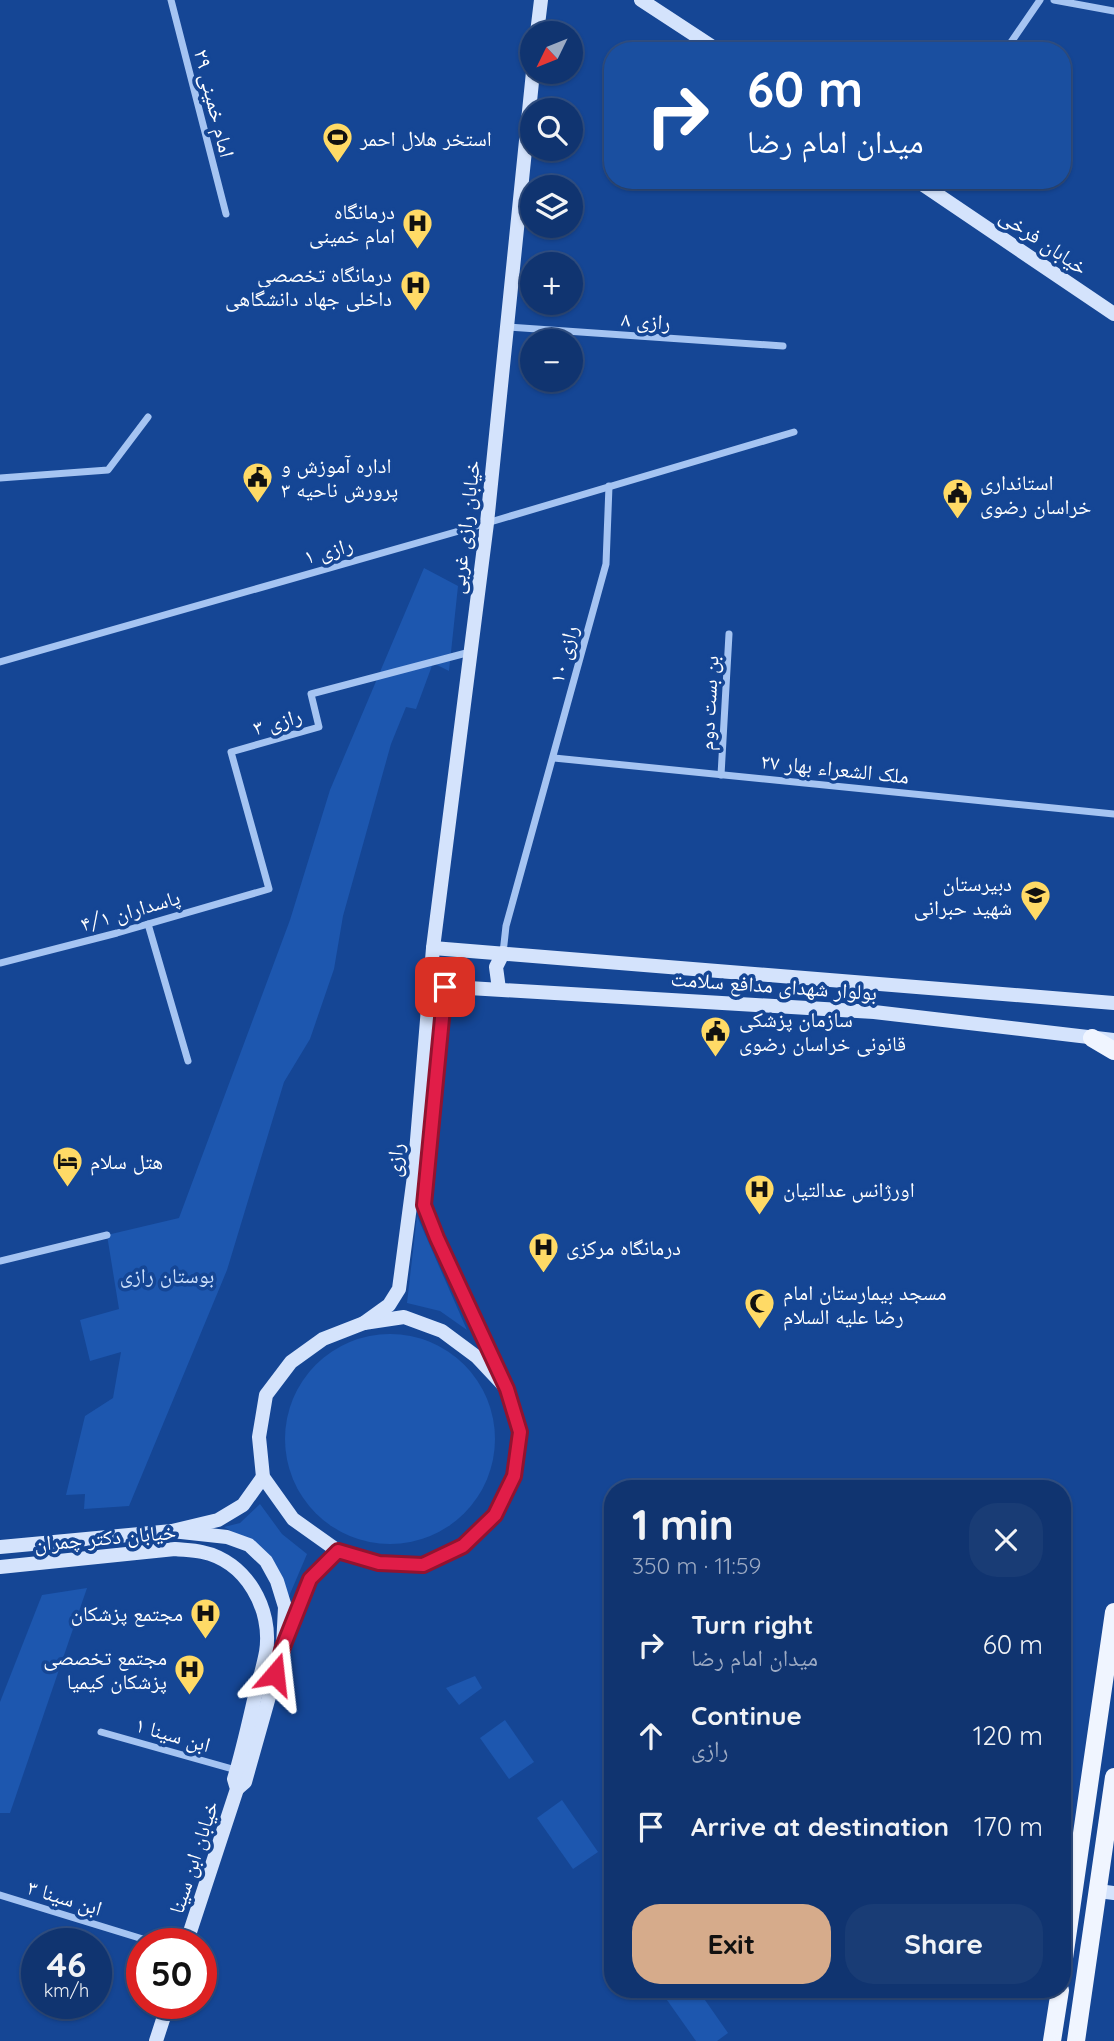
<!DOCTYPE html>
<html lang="en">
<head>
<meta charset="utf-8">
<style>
  :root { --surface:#103470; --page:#193c75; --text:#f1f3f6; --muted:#9caac3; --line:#304f83; --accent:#d6ab8b }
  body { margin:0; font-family:Quicksand,"Noto Naskh Arabic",sans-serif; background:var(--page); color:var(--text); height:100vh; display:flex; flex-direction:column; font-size:26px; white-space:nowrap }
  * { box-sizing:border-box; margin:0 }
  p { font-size:23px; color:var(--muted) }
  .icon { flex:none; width:38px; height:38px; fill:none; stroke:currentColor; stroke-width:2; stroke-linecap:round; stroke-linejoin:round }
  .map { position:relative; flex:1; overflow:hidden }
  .drawer { position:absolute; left:604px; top:1480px; width:467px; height:518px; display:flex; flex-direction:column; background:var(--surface); border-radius:28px; box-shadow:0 2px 5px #0004,0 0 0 2px var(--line) }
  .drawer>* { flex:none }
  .guide { position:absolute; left:604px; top:42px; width:467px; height:147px; border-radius:28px; box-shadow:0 2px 5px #0004,0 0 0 2px var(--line); background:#1a4fa0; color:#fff; overflow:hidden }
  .needle { width:46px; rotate:227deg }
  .fabs { position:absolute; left:520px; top:21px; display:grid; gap:14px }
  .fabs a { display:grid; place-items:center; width:63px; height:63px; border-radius:50%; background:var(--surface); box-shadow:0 2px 5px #0004,0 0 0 2px var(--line); font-size:35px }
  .speed { position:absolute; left:21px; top:1928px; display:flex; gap:14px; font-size:35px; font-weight:700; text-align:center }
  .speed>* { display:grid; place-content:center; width:91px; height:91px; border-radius:50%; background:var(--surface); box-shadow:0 2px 5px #0004,0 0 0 2px var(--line); line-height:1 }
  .speed small { font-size:18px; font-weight:400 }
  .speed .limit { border:10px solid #d22; background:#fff; color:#111 }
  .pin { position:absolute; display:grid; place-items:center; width:60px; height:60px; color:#fff; margin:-30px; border-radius:14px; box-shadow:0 4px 10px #0006 }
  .me { position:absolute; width:77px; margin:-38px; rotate:17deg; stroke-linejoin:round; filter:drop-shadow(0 0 5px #0008) }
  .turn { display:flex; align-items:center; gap:24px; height:147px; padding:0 28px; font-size:32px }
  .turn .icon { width:91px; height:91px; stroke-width:2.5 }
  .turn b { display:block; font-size:49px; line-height:60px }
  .round { display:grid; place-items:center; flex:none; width:74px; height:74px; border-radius:28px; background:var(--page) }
  .head { display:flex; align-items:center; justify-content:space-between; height:119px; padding:0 28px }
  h1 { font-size:42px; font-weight:800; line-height:52px }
  .action { display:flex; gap:14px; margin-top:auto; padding:14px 28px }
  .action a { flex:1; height:80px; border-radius:28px; background:var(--accent); color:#111; font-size:28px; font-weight:800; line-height:80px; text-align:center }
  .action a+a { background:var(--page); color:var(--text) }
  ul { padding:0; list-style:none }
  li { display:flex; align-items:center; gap:21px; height:91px; padding:0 28px }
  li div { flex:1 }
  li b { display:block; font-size:26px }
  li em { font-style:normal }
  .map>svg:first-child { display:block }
  .green { fill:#1d57af }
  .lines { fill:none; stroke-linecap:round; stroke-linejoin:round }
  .street { stroke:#a5c4f2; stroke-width:7 }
  .secondary { stroke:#d4e3fc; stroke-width:14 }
  .primary { stroke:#f0f5ff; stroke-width:18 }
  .route-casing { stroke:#92132f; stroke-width:18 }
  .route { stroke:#e11d48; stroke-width:12 }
  .labels { text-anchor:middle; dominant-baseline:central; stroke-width:7; stroke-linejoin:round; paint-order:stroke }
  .street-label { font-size:21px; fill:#fff; stroke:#154695 }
  .poi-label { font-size:21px; fill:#fff; stroke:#154695; text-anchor:start }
  .park-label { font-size:21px; fill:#cce0fc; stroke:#154695 }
</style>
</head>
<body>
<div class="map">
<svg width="1114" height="2041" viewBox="0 0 1114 2041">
  <rect width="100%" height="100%" fill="#154695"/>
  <g class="green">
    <polygon points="424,568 458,586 449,671 433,663 416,709 406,707 391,744 343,916 334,969 310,1039 284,1082 227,1270 129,1506 84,1509 85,1494 66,1495 85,1416 113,1398 121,1352 90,1361 80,1320 119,1309 107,1235 179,1218 290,920 330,790"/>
    <polygon points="417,1216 467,1330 440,1311 407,1303"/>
    <circle cx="390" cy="1439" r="105"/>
    <polygon points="260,1504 282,1534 307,1554 284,1608 276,1578 246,1539 224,1527 240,1523"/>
    <polygon points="87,1588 10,1813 0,1813 0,1702 42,1595"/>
    <polygon points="475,1676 482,1688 459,1705 446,1688"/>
    <polygon points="505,1720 534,1762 509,1779 480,1738"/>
    <polygon points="562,1800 598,1852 573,1869 537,1818"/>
    <polygon points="681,1990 698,1990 728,2033 717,2041 696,2041 667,2000"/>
  </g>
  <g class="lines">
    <g class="street">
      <polyline points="171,0 226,214"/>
      <polyline points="1054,0 1114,11"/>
      <polyline points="1005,51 1040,0"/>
      <polyline points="507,327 783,346"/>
      <polyline points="0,478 108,470 148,417"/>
      <polyline points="0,662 487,523 794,432"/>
      <polyline points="554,758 1114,814"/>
      <polyline points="721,775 729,634"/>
      <polyline points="148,924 188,1061"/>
      <polyline points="503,953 506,926 606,564 609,486"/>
      <polyline points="0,963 117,933 269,889 231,752 319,727 311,694 470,652"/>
      <polyline points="0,1261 107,1235"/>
      <polyline points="101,1732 236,1770"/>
      <polyline points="0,1895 159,1944"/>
    </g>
    <g class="secondary">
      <polyline points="641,0 719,51"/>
      <polyline points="537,33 541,0"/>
      <polyline points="916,180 1114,314"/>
      <polyline points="433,948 1114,1003"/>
      <polyline points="436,986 874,1012 1114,1040"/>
      <polyline points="445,987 424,1205 437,1238 507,1389 520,1432 514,1476 495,1515 463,1546 423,1565 379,1563 338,1551 293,1519 263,1477 259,1437 266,1395 291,1362 323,1339 364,1323 404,1317 442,1331 477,1357 507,1389"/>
      <polyline points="499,989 496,967 503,953"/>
      <polyline points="364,1323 389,1305 399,1289 414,1176 433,948 487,523 533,72"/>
      <polyline points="172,1531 227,1537 249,1545 266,1561 277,1581 285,1607 283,1647 245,1782 237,1789"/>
      <polyline points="0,1547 172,1531 218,1520 243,1505 263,1477"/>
      <path d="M 0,1567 L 175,1549 C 183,1550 193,1550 202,1552 C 246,1561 273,1609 266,1652 C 263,1668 258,1684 254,1700 C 248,1726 242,1753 234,1779 L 237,1789 L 186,1944"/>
      <polyline points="288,1636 310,1579 338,1551"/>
      <polyline points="1098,1891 1114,1893"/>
      <polyline points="156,2041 168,2004"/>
    </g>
    <g class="primary">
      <polyline points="1092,1038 1114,1051"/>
      <polyline points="1062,1972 1114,1612"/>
      <polyline points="1052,2041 1060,1990"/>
      <polyline points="1076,2041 1114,1777"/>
    </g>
  </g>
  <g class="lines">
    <defs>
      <polyline id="route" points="275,1674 283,1647 310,1579 338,1551 379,1563 423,1565 463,1546 495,1515 514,1476 520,1432 507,1389 437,1238 424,1205 445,987"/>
    </defs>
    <use href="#route" class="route-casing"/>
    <use href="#route" class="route"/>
  </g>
  <defs>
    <symbol id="stadium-pin" viewBox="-11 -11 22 30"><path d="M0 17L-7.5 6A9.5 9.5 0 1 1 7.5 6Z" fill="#ffda66" stroke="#154695"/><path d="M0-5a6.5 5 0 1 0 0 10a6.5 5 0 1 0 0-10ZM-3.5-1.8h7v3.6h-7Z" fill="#111"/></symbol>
    <symbol id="hospital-pin" viewBox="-11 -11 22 30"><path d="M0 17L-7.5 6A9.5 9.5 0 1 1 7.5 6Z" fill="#ffda66" stroke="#154695"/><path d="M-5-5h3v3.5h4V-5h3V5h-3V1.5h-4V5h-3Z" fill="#111"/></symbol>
    <symbol id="civic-pin" viewBox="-11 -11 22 30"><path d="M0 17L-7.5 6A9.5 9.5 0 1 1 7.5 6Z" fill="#ffda66" stroke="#154695"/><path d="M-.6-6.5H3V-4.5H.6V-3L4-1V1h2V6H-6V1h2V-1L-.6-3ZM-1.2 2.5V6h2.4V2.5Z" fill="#111"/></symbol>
    <symbol id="school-pin" viewBox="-11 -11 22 30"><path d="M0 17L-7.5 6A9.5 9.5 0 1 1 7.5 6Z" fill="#ffda66" stroke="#154695"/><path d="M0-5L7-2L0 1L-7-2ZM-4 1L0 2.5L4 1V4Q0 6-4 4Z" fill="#111"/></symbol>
    <symbol id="hotel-pin" viewBox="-11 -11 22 30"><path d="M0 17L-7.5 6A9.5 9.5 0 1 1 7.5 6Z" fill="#ffda66" stroke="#154695"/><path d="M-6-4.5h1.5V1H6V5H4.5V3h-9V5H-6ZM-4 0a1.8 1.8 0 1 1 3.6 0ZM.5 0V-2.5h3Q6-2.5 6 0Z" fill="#111"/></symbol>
    <symbol id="mosque-pin" viewBox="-11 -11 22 30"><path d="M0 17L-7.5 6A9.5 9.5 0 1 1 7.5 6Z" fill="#ffda66" stroke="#154695"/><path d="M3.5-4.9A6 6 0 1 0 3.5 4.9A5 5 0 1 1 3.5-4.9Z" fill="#111"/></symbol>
  </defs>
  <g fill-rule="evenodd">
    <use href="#stadium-pin" x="320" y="120" width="35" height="47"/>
    <use href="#hospital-pin" x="400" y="206" width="35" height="47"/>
    <use href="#hospital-pin" x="398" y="268" width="35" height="47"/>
    <use href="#civic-pin" x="240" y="460" width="35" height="47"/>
    <use href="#civic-pin" x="940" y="476" width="35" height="47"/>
    <use href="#school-pin" x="1018" y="878" width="35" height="47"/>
    <use href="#civic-pin" x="698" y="1014" width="35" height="47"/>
    <use href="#hotel-pin" x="50" y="1144" width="35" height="47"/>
    <use href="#hospital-pin" x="742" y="1172" width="35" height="47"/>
    <use href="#hospital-pin" x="526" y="1230" width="35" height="47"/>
    <use href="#mosque-pin" x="742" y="1286" width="35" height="47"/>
    <use href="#hospital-pin" x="188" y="1596" width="35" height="47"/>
    <use href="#hospital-pin" x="172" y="1652" width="35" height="47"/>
  </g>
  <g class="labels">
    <g class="street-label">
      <text transform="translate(215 103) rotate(76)">امام خمینی ۲۹</text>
      <text transform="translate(1044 241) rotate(34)">خیابان فرخی</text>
      <text transform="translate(646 320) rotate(4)">رازی ۸</text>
      <text transform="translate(464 527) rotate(-83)">خیابان رازی غربی</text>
      <text transform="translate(328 550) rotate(-16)">رازی ۱</text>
      <text transform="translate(563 654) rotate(-75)">رازی ۱۰</text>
      <text transform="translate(708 703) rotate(-87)">بن بست دوم</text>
      <text transform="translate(277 721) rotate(-16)">رازی ۳</text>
      <text transform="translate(835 768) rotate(6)">ملک الشعراء بهار ۲۷</text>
      <text transform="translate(130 910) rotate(-16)">پاسداران ۴/۱</text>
      <text transform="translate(774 985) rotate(4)">بولوار شهدای مدافع سلامت</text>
      <text transform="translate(394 1160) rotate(-84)">رازی</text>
      <text transform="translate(105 1537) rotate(-5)">خیابان دکتر چمران</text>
      <text transform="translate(173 1734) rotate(16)">ابن سینا ۱</text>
      <text transform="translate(193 1857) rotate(-72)">خیابان ابن سینا</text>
      <text transform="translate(65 1897) rotate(17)">ابن سینا ۳</text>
    </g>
    <g class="poi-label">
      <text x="360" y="138">استخر هلال احمر</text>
      <text x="395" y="211" text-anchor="end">درمانگاه<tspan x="395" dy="24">امام خمینی</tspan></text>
      <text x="392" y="274" text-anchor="end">درمانگاه تخصصی<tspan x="392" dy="24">داخلی جهاد دانشگاهی</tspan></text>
      <text x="281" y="465">اداره آموزش و<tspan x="281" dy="24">پرورش ناحیه ۳</tspan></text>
      <text x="980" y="482">استانداری<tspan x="980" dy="24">خراسان رضوی</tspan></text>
      <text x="1012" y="883" text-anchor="end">دبیرستان<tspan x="1012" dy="24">شهید حبرانی</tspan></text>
      <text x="739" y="1019">سازمان پزشکی<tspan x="739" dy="24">قانونی خراسان رضوی</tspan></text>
      <text x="90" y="1161">هتل سلام</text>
      <text x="783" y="1189">اورژانس عدالتیان</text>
      <text x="566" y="1247">درمانگاه مرکزی</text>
      <text x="783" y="1292">مسجد بیمارستان امام<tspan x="783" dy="24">رضا علیه السلام</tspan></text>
      <text x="183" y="1613" text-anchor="end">مجتمع پزشکان</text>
      <text x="167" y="1657" text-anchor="end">مجتمع تخصصی<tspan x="167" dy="24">پزشکان کیمیا</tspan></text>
    </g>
    <g class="park-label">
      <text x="167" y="1275">بوستان رازی</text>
    </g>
  </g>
</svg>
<div class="fabs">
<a><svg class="needle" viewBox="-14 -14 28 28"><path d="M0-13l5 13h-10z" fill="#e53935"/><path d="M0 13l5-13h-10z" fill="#9caac3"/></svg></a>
<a><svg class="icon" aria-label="search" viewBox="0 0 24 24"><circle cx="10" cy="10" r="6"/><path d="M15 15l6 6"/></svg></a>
<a><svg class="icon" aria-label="layers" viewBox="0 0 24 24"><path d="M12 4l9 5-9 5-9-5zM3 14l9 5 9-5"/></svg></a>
<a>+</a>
<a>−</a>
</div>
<div class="speed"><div>46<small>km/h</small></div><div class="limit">50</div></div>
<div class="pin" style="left:445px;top:987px;background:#d93025"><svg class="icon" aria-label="arrive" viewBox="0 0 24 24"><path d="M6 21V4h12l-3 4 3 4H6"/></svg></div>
<svg class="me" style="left:275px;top:1674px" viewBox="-20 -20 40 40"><path d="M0-17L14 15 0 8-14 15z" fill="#e11d48" stroke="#fff" stroke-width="4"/></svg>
<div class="guide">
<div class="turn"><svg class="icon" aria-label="right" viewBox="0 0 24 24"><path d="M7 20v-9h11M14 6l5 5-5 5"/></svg><div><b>60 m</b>میدان امام رضا</div></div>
</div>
<section class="drawer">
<div class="head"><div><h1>1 min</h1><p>350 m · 11:59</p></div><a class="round"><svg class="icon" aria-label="close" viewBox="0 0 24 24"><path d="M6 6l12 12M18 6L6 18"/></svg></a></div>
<ul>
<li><svg class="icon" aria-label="right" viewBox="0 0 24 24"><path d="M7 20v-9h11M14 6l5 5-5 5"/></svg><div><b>Turn right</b><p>میدان امام رضا</p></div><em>60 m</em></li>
<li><svg class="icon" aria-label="ahead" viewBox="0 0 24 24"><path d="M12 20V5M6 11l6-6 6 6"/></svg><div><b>Continue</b><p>رازی</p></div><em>120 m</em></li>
<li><svg class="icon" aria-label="arrive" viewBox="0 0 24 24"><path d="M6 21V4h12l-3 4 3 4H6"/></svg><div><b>Arrive at destination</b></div><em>170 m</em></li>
</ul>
<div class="action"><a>Exit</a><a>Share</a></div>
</section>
</div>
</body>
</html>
